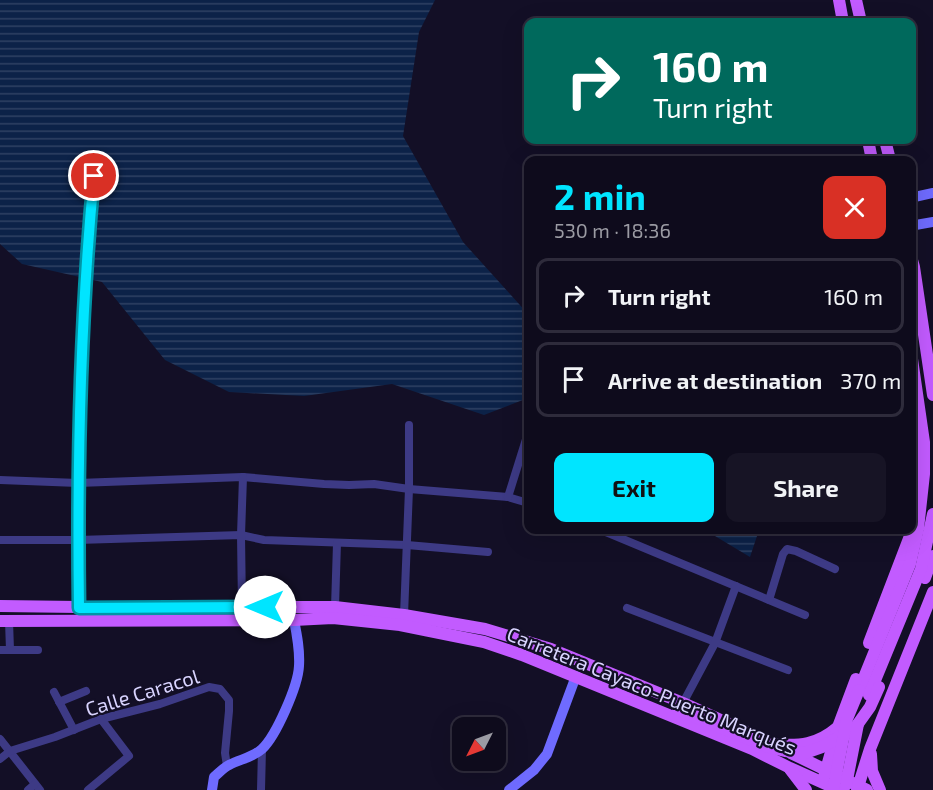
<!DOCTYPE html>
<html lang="en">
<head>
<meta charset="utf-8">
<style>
  :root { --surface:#0e0b1c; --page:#171425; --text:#f1f3f6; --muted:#9b9ba3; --line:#2e2b3b; --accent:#00e5ff }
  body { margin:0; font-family:"Exo 2",sans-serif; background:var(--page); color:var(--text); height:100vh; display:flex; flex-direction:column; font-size:22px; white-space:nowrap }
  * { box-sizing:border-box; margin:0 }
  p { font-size:20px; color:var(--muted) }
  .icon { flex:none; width:33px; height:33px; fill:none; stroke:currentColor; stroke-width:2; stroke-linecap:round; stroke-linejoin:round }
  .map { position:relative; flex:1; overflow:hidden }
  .details { position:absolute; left:524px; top:156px; width:392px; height:378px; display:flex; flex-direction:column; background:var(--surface); border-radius:12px; box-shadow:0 6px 24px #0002,0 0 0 2px var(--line) }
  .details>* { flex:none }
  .top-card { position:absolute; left:524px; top:18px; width:392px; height:126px; border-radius:12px; box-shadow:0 6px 24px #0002,0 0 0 2px var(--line); background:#00695c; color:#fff; overflow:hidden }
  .needle { width:39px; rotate:228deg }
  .fabs { position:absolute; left:452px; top:717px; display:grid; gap:12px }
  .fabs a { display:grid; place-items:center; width:54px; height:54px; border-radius:12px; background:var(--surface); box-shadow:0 6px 24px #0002,0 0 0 2px var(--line); font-size:30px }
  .pin { position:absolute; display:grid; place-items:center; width:51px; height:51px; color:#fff; margin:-26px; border:3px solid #fff; border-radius:50%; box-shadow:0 2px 6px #0007 }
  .me { position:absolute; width:66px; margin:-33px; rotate:270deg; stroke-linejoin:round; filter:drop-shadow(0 0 4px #0008) }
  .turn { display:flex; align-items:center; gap:21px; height:126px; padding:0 30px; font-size:27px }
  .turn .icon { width:78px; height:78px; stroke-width:2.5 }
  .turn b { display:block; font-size:42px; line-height:51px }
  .round { display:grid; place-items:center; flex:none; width:63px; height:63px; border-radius:12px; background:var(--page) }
  .summary { display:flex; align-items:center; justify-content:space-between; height:102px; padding:0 30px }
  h1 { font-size:36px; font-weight:700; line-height:45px; color:var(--accent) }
  .action { display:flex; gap:12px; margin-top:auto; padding:12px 30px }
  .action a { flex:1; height:69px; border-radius:12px; background:var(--accent); color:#111; font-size:24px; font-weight:700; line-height:69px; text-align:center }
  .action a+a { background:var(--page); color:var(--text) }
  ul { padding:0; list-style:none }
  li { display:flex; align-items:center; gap:18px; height:75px; margin:0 12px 9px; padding:0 18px; border:3px solid var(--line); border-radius:12px }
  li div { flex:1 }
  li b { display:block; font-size:22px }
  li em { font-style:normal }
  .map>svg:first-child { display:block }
  .water { fill:url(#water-rules) }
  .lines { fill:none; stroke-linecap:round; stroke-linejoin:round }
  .street { stroke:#3d3a85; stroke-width:8 }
  .secondary { stroke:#6f6bff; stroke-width:10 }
  .primary { stroke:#c25bff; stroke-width:12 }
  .primary-bridge { stroke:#c25bff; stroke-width:12 }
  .route-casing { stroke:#0095a6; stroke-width:15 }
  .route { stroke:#00e5ff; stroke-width:10 }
  .labels { text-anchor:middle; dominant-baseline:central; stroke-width:4.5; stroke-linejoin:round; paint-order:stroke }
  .street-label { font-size:20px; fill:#d9d4ff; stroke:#130f26 }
</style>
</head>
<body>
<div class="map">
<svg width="933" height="790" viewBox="0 0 933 790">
  <defs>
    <pattern id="water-rules" width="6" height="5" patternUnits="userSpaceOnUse" patternTransform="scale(1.5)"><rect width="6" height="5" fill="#0c2248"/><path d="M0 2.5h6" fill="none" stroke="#2f4163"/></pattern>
  </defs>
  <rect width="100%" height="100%" fill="#130f26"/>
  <g class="water">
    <polygon points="0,0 435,0 419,32 403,136 463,242 528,314 528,398 484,415 392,384 304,396 229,392 165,360 102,282 22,264 0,244"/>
    <polygon points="705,530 759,530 750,557"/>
  </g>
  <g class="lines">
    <g class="street">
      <polyline points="910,418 920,435"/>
      <polyline points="0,480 78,483 243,477 324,484 349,485 374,484 409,489 508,497 528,503"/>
      <polyline points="508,497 528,433"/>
      <polyline points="601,530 805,615"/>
      <polyline points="0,540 78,540 241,535 264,540 407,545 488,552"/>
      <polyline points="769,600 783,554 787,549 796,551 835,569"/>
      <polyline points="79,607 79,391 88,236 96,156"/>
      <polyline points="242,607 241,535 243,477"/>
      <polyline points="335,607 337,543"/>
      <polyline points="627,608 788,670"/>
      <polyline points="404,615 409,489 409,425"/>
      <polyline points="9,621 10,650"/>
      <polyline points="0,650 38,650"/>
      <polyline points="54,692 74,730"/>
      <polyline points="59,702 86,691"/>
      <polyline points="683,703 715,643 736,586"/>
      <polyline points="0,739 40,790"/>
      <polyline points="0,759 10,751 55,737 101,719 160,704 209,687 220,689 229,700 229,711 225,753 227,766"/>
      <polyline points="28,790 35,784"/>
      <polyline points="88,790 129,756 101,719"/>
      <polyline points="261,790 262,749"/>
    </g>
    <g class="secondary">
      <polyline points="910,198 933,193"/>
      <polyline points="910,226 933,222"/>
      <path d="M 212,790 L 214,777 C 219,773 223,768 229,765 C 240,759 252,758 262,749 C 276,736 298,686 299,666 C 300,650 297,635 294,620"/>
      <polyline points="509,790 534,770 547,754 576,676"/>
    </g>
    <g class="primary">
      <polyline points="839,0 843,22"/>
      <polyline points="856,0 861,22"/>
      <polyline points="868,140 872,160"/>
      <polyline points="885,140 890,160"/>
      <polyline points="910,253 914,267 933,395"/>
      <polyline points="925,578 933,556"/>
      <polyline points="0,606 79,607 335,607 404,615 485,629 551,649 683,703 756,736"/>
      <polyline points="0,621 294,620 333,618 400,625 484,642 522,655 752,749 790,768 839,790"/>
      <polyline points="869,643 910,536"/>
      <polyline points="859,690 910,564 918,529 924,474 924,442 910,345"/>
      <polyline points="869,695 921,569 933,514"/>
      <path d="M 773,744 C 800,746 817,745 838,727"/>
      <polyline points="791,753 867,790"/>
      <polyline points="871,754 872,771 880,790"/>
      <polyline points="790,769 806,790"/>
      <polyline points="824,777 838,727 856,679"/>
      <polyline points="857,790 870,749 933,592"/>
    </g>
    <g class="primary-bridge">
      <polyline points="678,710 768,747 785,751 805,753 822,747 855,728 870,707 879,687"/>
      <polyline points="846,785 858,724"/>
      <polyline points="833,790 847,719 859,690"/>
    </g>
  </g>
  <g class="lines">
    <defs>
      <path id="route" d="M 94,176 C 80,319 77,463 79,608 L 265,607"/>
    </defs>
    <use href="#route" class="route-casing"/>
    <use href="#route" class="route"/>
  </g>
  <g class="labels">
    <g class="street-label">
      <text transform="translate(652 690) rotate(22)">Carretera Cayaco-Puerto Marqués</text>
      <text transform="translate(142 692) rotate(-17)">Calle Caracol</text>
    </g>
  </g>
</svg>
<div class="fabs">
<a><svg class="needle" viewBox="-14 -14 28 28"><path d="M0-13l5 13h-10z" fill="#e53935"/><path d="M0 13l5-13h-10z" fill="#9b9ba3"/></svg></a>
</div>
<div class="pin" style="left:94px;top:176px;background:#d93025"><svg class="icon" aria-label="arrive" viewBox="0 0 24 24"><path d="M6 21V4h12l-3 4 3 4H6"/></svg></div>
<svg class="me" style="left:265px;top:607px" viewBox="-20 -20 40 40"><circle r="19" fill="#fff"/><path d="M0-13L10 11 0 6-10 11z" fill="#00e5ff"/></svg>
<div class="top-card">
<div class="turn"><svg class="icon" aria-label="right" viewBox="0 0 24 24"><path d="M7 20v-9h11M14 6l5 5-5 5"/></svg><div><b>160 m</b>Turn right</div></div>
</div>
<section class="details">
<div class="summary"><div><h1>2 min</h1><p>530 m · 18:36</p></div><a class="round" style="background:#d93025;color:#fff"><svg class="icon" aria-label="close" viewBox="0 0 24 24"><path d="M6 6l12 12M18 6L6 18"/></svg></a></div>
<ul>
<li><svg class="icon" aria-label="right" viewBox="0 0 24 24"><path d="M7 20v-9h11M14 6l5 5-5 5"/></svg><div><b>Turn right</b></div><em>160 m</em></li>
<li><svg class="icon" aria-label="arrive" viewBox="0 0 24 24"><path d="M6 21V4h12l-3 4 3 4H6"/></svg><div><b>Arrive at destination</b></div><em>370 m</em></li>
</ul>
<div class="action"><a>Exit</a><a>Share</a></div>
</section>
</div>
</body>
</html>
